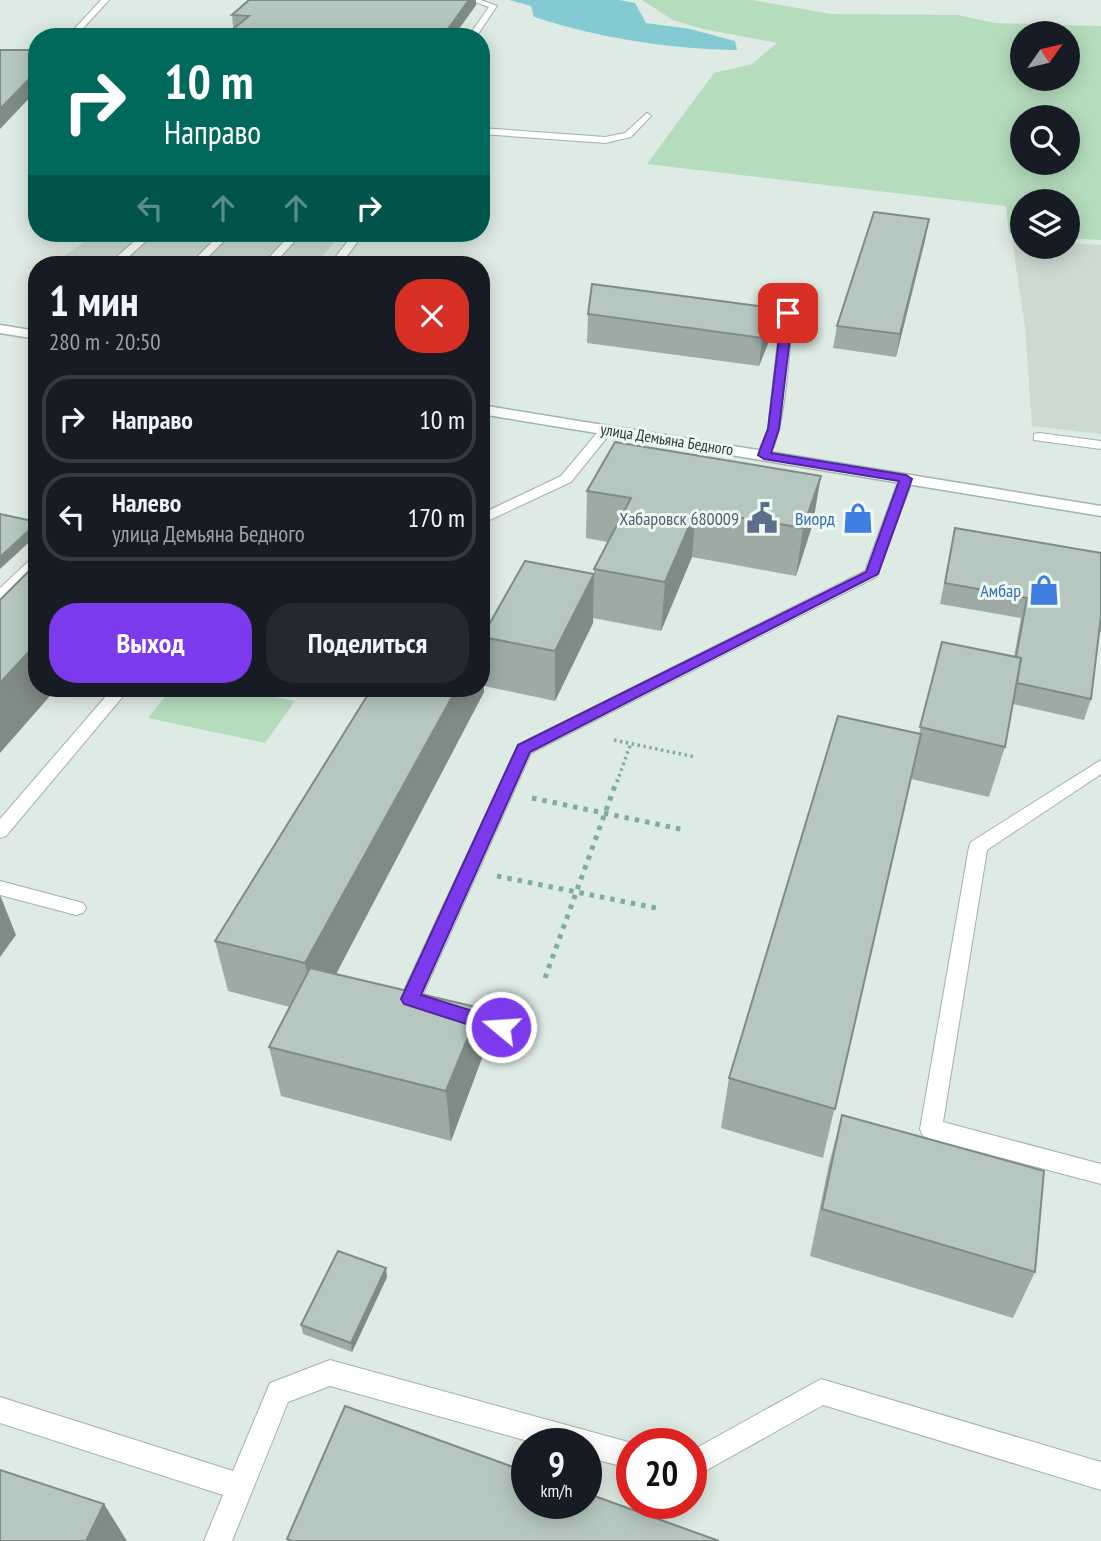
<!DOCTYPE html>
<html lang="ru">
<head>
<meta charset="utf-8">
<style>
  :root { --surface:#171b24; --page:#242831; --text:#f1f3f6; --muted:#9ea1a6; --line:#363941; --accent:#7c3aed }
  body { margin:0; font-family:"PT Sans Narrow",sans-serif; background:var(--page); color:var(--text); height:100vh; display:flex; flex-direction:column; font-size:26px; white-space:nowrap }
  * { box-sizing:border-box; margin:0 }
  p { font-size:23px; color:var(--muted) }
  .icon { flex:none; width:38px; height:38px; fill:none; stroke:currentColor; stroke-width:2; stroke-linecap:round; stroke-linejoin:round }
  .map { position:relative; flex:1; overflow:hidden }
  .panel { position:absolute; left:28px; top:256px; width:462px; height:441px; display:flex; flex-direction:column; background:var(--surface); border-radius:28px; box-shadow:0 4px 18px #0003 }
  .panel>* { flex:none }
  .hud { position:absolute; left:28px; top:28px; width:462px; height:214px; border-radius:28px; box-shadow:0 4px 18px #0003; background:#00695c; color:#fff; overflow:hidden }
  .needle { width:46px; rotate:56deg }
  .fabs { position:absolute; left:1010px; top:21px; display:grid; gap:14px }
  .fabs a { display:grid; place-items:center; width:70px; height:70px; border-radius:50%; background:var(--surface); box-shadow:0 4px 18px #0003; font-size:35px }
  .speed { position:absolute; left:511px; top:1428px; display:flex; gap:14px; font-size:35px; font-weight:700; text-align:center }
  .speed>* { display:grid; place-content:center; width:91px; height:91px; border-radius:50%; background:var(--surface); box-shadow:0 4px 18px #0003; line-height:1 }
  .speed small { font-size:18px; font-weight:400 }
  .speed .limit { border:10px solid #d22; background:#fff; color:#111 }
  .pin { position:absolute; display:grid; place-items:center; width:60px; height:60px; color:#fff; margin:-30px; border-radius:14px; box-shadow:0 4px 10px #0006 }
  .me { position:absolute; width:77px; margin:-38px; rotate:288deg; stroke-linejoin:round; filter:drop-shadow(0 0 5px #0008) }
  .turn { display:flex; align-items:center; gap:24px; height:147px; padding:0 21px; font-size:32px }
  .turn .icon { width:91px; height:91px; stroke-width:2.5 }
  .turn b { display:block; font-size:49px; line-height:60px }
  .lanes { display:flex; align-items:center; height:66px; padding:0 21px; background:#0003; justify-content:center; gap:35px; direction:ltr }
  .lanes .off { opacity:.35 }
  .round { display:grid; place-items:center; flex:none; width:74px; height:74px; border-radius:28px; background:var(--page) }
  .summary { display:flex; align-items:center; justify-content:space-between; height:119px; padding:0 21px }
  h1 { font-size:42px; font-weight:700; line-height:52px }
  .primary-button { display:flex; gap:14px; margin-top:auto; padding:14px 21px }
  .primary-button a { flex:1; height:80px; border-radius:28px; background:var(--accent); color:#fff; font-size:28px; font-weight:700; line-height:80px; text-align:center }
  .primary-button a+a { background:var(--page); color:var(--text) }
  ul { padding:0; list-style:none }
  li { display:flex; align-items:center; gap:21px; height:88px; margin:0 14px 10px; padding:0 7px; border:4px solid var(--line); border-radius:28px }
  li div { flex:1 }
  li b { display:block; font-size:26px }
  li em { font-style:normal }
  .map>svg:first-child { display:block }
  .built { fill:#ccdad2 }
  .green { fill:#b5dcbd; fill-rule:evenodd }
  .water { fill:#83cbd1 }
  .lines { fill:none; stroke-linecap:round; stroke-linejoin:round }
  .service-casing { stroke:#a1b2aa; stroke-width:2 }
  .secondary-casing { stroke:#9db6ab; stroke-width:3 }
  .path-far1 { stroke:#7dae9b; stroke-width:3.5; stroke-dasharray:2.5 3.5; stroke-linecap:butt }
  .path { stroke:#7dae9b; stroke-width:5; stroke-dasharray:4.5 6; stroke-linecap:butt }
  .service { fill:#fff; fill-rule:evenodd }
  .secondary { fill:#fff; fill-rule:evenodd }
  .wall { fill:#9daba4 }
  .shaded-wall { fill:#7f8b86 }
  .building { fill:#b6c7bf; stroke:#7f8b86; stroke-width:2 }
  .route { fill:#7c3aed; stroke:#51269a; stroke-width:2 }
  .labels { text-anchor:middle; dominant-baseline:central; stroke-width:6; stroke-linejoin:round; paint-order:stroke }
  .far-street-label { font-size:16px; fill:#1f3a30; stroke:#eef7f2 }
  .service-label { font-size:18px; fill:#4e5e75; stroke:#eef7f2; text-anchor:end }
  .shop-label { font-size:18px; fill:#366cbe; stroke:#eef7f2; text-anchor:end }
</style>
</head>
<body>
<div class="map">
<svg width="1101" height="1541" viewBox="0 0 1101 1541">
  <rect width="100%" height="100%" fill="#deeae4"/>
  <g class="built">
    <polygon points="97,233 342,233 316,264 53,264"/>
    <polygon points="1012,240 1022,241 1022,247 1068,247 1068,243 1101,245 1101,434 1032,426 1025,327"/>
  </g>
  <g class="green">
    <path d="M 642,0 L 752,0 L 831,14 L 958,15 L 995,23 L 1101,26 L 1101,240 L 1068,238 L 1068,201 L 1022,201 L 1022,235 L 1009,233 L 1006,206 L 647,164 L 714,73 L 752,64 L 777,43 L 703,29 L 673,20 ZM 1022,33 L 1068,33 L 1068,79 L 1022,79 ZM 1022,117 L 1068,117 L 1068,163 L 1022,163 Z"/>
    <polygon points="172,688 233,688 295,701 265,743 148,718"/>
  </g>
  <path class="water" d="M 509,0 L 619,0 L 635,3 L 646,23 L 690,29 L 735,41 L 737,50 C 668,49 600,38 534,17 L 531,6 Z"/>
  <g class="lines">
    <defs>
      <g id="service">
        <polygon points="101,0 109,0 75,37 67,37"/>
        <polygon points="470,0 481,0 497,6 476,37 468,37 489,7"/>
        <polygon points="647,113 651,116 631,137 605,143 481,134 481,128 605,137 625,133"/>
        <polygon points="144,233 155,233 124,261 126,264 115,264 114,259"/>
        <polygon points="221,233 232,233 201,264 190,264"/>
        <polygon points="292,233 302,233 274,264 263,264"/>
        <polygon points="354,233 364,233 345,259 423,258 428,261 423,264 330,264"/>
        <path d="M 787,310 L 793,313 C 790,337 785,452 764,459 L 757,455 L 768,429 L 781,313 Z"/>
        <polygon points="607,426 613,430 571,482 481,524 481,514 561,476 602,427"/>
        <polygon points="1039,433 1101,441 1101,449 1034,440 1034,434"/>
        <polygon points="906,475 913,479 876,577 531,753 423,994 432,997 435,1003 432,1009 425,1011 403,1005 400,999 518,745 865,571 899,479"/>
        <polygon points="37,557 37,569 5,599 0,601 0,588 32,558"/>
        <polygon points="113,688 130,688 6,836 0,838 0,819"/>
        <polygon points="1101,760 1101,774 987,850 943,1122 1101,1164 1101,1184 931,1139 923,1136 920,1129 969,847 971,842"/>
        <polygon points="0,881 83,903 86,908 83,913 76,915 0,895"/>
        <polygon points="458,1006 508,1021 511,1027 508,1033 501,1036 451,1020 448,1014 451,1008"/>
        <polygon points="330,1360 632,1443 635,1444 632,1444 632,1469 586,1457 586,1444 539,1444 330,1386 288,1402 232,1541 204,1541 223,1495 0,1423 0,1397 233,1471 270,1383"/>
        <polygon points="821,1379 1101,1462 1101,1490 823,1405 691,1479 691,1451"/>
      </g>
      <g id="secondary">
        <polygon points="0,325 37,331 37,339 0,333"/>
        <polygon points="481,405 1101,506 1101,516 481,414"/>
      </g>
    </defs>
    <use href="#service" class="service-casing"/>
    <use href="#secondary" class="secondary-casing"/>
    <g class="path-far1">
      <polyline points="614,740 695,757"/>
      <polyline points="617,782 631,743"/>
    </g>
    <g class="path">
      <polyline points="532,798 685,830"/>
      <polyline points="497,876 656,908"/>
      <polyline points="545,978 617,780"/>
    </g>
    <use href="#service" class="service"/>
    <use href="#secondary" class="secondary"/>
  </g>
  <g class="wall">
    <polygon points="249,0 476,0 476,5 453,37 234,37 232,15"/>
    <polygon points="925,240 896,357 833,348 837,326"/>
    <polygon points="588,314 771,336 759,366 587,343"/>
    <polygon points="587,491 813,523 796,576 692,557 661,631 593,618 594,569 608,542 586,538"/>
    <polygon points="955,528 1101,553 1101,632 1099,632 1091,699 1084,720 1013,704 1005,747 989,797 911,779 823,1158 721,1128 729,1078 919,734 942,642 1014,657 1021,618 940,604"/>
    <polygon points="594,574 593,623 555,701 484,686 482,637"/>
    <polygon points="481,643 484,692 336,974 480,1008 482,1058 451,1141 281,1096 269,1047 290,1007 228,991 215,941"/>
    <polygon points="842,1115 1035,1272 1013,1318 810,1256 829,1164"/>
    <polygon points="387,1277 352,1352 303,1334 301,1325"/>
  </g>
  <g class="shaded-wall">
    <polygon points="469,0 476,0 476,5 453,37 442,37"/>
    <polygon points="37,71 37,90 0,129 0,109"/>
    <polygon points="929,219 925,240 896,357 900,334"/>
    <polygon points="774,308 771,336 759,366 762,338"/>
    <polygon points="821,476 813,523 796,576 803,528"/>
    <polygon points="696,510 692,557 661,631 665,582"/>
    <polygon points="37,523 37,535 0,569 0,557"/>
    <polygon points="594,574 593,623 555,701 555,651"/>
    <polygon points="37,643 37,688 57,688 0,753 0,683"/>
    <polygon points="481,643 484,692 315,1014 305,963 457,688 481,688"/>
    <polygon points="0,895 16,935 0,957"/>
    <polygon points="480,1008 482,1058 451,1141 446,1091"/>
    <polygon points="386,1268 387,1277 352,1352 351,1343"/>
    <polygon points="104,1504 127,1541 86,1541"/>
  </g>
  <g class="building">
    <polygon points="249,0 469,0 442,37 284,37 289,32 233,29 249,16 232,15"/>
    <polygon points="0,50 37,50 37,71 0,109"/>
    <polygon points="874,212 929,219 900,334 837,326"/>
    <polygon points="592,284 774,308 762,338 588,314"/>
    <polygon points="615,442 821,476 803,528 696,510 665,582 594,569 631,498 587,491"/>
    <polygon points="0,514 37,522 37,523 0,557"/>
    <polygon points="955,528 1101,553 1101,616 1091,699 1017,683 1021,658 1016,657 1027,598 945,583"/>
    <polygon points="525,561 594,574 555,651 482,637"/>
    <polygon points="37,563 37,643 0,683 0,600"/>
    <polygon points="942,642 1021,658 1005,747 920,727"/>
    <polygon points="372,688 457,688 305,963 215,941"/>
    <polygon points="838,716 921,734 835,1109 729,1078"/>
    <polygon points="310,968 480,1008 446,1091 269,1047"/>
    <polygon points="842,1115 1044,1171 1035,1272 822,1209"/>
    <polygon points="338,1251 386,1268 351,1343 301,1325"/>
    <polygon points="345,1406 527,1472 527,1503 586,1503 586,1493 719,1541 292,1541 287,1539"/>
    <polygon points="0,1470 104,1504 86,1541 0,1541"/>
  </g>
  <polygon class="route" points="788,310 793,313 779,429 771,453 906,475 912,479 878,574 530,752 421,995 508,1022 510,1027 508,1033 501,1035 404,1004 401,999 518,745 866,572 899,481 764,459 758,455 768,429 782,313"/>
  <defs>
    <symbol id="civic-bare" viewBox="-9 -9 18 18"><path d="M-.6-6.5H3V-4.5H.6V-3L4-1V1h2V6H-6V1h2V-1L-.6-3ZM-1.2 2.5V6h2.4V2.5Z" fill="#5c6f8a" stroke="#eef7f2" stroke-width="2.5" paint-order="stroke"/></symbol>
    <symbol id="shop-bare" viewBox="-9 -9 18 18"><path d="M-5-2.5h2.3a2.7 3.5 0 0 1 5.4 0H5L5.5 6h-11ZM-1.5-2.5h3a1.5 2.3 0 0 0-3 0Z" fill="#3f7fe0" stroke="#eef7f2" stroke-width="2.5" paint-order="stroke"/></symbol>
  </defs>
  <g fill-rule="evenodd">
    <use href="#civic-bare" x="740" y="496" width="44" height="44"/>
    <use href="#shop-bare" x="836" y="496" width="44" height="44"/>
    <use href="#shop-bare" x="1022" y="568" width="44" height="44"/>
  </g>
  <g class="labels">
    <g class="far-street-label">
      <text transform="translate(667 439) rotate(9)">улица Демьяна Бедного</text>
    </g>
    <g class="service-label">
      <text x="739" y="518">Хабаровск 680009</text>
    </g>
    <g class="shop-label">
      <text x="835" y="518">Виорд</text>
      <text x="1021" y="590">Амбар</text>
    </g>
  </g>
</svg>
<div class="fabs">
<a><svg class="needle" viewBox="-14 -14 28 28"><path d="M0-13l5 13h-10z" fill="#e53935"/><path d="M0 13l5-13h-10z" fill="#9ea1a6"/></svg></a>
<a><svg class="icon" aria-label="search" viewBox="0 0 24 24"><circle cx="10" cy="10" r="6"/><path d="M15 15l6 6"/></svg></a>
<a><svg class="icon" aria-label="layers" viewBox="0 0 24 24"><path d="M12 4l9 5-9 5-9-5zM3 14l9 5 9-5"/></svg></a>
</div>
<div class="speed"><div>9<small>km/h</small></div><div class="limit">20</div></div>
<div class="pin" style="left:788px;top:313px;background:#d93025"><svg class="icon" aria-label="arrive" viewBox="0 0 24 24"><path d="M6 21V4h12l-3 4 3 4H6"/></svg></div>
<svg class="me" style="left:501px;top:1027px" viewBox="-20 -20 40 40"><circle r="17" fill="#7c3aed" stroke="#fff" stroke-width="3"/><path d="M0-11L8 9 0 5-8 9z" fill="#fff"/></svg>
<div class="hud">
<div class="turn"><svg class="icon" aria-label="right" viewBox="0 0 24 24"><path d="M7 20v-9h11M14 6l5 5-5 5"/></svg><div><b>10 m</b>Направо</div></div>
<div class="lanes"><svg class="icon off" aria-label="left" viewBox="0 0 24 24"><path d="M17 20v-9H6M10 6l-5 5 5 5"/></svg><svg class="icon off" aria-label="ahead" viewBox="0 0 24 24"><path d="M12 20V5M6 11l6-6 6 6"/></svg><svg class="icon off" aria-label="ahead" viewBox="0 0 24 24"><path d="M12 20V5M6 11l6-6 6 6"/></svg><svg class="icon" aria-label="right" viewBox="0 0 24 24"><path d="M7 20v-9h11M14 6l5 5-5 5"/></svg></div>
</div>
<section class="panel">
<div class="summary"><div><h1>1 мин</h1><p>280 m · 20:50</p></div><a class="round" style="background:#d93025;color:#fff"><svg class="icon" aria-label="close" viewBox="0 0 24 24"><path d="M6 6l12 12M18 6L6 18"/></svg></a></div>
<ul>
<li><svg class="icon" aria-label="right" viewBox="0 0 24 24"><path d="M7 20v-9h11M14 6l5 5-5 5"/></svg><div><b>Направо</b></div><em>10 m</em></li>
<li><svg class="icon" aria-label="left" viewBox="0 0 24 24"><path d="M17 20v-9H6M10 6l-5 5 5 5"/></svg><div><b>Налево</b><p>улица Демьяна Бедного</p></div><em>170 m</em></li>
</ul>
<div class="primary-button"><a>Выход</a><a>Поделиться</a></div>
</section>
</div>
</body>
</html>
